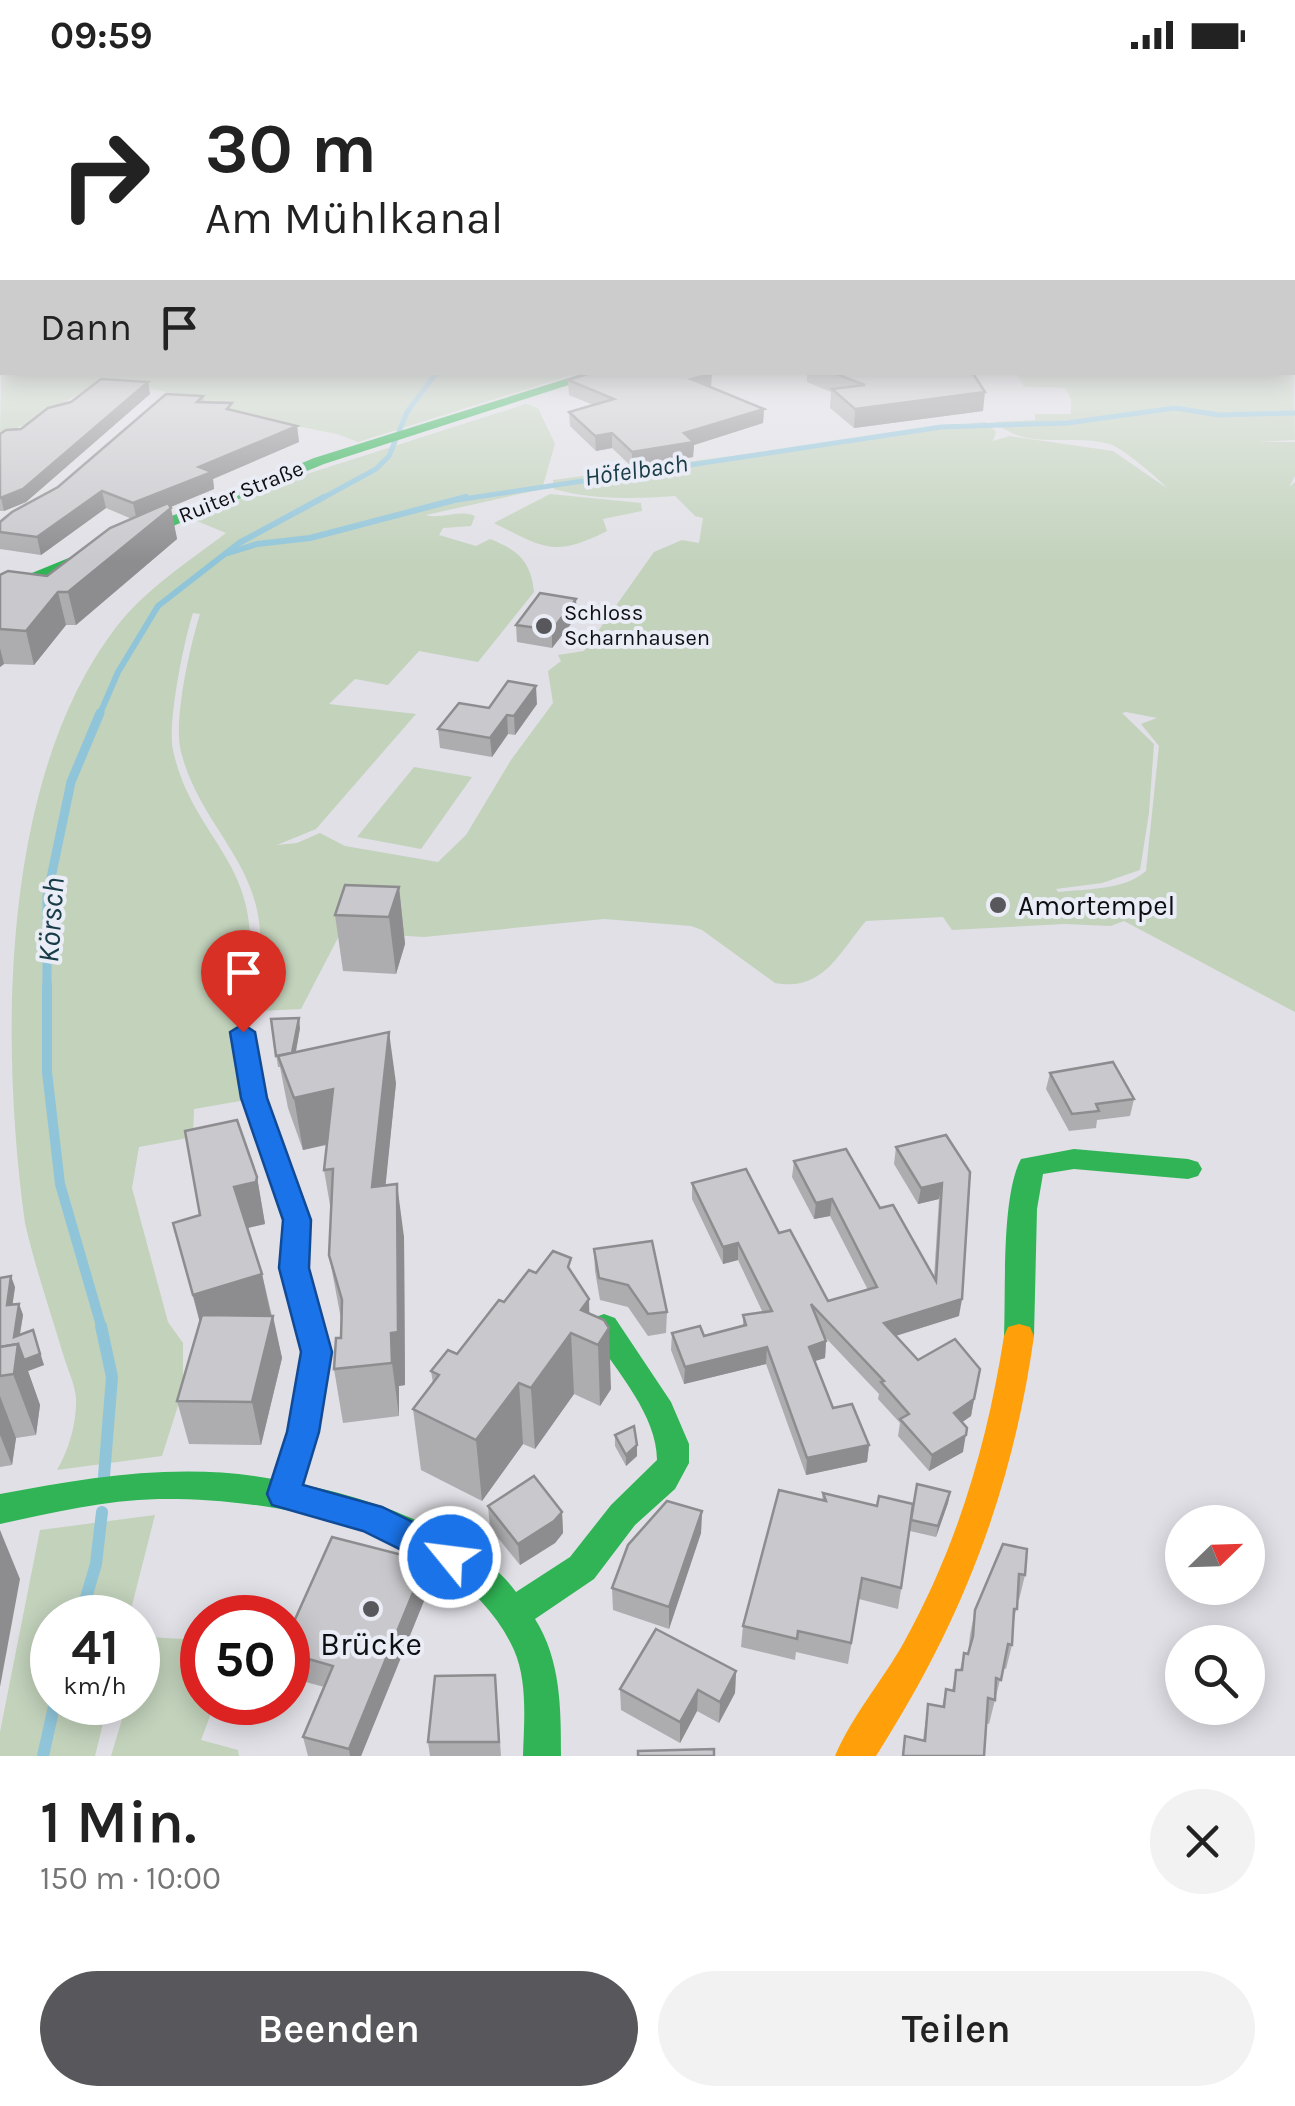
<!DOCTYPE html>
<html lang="de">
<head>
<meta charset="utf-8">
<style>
  :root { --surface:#fff; --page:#f2f2f2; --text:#222; --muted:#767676; --accent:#58585c }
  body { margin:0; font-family:Karla,sans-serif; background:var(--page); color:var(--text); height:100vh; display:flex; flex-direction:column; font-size:38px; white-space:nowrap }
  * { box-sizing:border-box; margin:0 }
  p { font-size:32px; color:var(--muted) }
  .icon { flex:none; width:55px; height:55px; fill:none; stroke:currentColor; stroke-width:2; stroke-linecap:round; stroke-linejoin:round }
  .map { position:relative; height:1686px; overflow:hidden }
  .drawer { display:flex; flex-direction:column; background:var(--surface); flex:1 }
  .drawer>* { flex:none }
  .top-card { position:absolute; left:0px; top:0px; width:1295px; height:305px; box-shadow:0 5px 25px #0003; background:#fff; color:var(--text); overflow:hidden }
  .needle { width:65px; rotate:67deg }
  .fabs { position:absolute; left:1165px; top:1435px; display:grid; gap:20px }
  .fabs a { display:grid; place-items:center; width:100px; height:100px; border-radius:50%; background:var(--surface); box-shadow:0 5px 25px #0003; font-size:50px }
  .speed { position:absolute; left:30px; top:1525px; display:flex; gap:20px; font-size:50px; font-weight:700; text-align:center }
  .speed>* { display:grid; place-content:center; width:130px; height:130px; border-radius:50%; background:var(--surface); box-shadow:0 5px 25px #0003; line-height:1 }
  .speed small { font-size:25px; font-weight:400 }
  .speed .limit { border:15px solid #d22; background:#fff; color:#111 }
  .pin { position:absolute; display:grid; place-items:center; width:85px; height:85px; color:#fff; margin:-102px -42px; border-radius:50% 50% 50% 0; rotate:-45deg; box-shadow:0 0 10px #0007 }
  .pin .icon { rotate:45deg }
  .me { position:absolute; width:110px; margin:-55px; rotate:299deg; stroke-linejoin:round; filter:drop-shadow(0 0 8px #0008) }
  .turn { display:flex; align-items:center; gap:35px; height:210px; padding:0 40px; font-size:45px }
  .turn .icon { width:130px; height:130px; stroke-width:2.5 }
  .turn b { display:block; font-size:70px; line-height:85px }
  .then { display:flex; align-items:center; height:95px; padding:0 40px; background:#0003; gap:20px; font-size:38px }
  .round { display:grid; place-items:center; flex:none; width:105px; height:105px; border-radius:52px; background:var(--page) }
  .headline { display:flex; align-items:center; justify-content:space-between; height:170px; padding:0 40px }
  h1 { font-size:60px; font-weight:600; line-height:75px }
  .action { display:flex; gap:20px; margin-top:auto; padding:20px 40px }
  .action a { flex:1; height:115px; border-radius:60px; background:var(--accent); color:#fff; font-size:40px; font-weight:600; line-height:115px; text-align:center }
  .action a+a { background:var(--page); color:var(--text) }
  .status { display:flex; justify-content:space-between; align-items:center; height:70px; padding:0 50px; background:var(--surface); direction:ltr }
  .status svg { height:28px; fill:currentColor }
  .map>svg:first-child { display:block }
  .green { fill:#c2d2bb; fill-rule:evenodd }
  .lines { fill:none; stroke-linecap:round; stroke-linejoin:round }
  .stream-far4 { stroke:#90c5d9; stroke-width:5 }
  .stream-far3 { stroke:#90c5d9; stroke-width:6 }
  .stream-far2 { stroke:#90c5d9; stroke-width:9 }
  .stream-far1 { stroke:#90c5d9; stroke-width:10 }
  .stream { stroke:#90c5d9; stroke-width:12 }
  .fast { fill:#30b455; fill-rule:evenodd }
  .slow { fill:#ff9f0a; fill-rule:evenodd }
  .wall { fill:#adacaf }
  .shaded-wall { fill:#8d8c8f }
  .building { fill:#c9c8cc; stroke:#8d8c8f; stroke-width:2.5 }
  .route { fill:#1a73e8; stroke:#114b97; stroke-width:2.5 }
  .poi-dot { fill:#58585c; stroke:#eaecf6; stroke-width:4 }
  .labels { text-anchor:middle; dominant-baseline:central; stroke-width:8; stroke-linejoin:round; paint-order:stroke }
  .far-street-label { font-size:22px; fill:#0e0f12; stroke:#eaecf6 }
  .far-poi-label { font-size:22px; fill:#0e0f12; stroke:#eaecf6; text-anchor:start }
  .far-water-label { font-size:25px; font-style:italic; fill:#173b47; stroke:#eaecf6 }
  .poi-label { font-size:28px; fill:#0e0f12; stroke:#eaecf6; text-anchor:start }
  .water-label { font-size:30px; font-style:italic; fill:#173b47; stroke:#eaecf6 }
  .near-poi-label { font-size:32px; fill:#0e0f12; stroke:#eaecf6 }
</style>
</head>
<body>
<div class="status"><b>09:59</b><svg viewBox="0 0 49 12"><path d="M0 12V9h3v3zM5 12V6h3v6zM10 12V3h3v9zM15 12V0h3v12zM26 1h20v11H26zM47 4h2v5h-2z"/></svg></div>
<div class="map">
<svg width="1295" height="1686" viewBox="0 0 1295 1686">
  <rect width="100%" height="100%" fill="#e0e0e6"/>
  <g class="green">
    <polygon points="2,272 2,302 578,303 358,372 337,364 190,335 198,328 102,310 31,352 0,365"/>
    <path d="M 1293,273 L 1295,370 L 1256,372 L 1295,372 L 1295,406 L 1289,417 L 1295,412 L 1295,942 L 1124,851 L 1111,856 L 1065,854 L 952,860 L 943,847 L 866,851 C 838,884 823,922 775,913 L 702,860 L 691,856 L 604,849 L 424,867 L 341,862 L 301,939 L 238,942 L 236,952 L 246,1030 L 194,1039 L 193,1067 L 139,1077 L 132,1118 L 168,1252 L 183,1273 L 183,1320 L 162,1386 L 57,1400 C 69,1380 77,1352 76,1328 C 75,1314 67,1298 63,1284 C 50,1240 35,1197 25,1153 C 0,972 0,707 117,556 C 147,518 188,492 226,463 L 192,449 L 285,411 L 526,334 L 538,338 L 555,374 L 542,419 L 426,445 C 441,450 457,439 475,446 L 471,456 L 443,458 L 439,465 L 476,476 L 490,469 C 518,480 531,491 534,522 L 478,592 L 419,581 L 388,615 L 355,609 L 329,634 L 416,644 L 316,759 L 277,775 L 297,773 L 320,763 L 345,776 L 438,792 L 466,765 L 511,690 L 553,633 L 548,601 L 561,591 L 558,585 L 584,581 L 654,482 L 682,470 L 699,473 L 703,448 L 695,446 L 675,426 C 636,429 591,430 554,419 L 553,410 L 985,352 L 996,362 L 993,371 L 1009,366 L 1113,381 L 1168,419 C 1159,409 1125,380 1112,375 C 1077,362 1027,382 995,352 L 1035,350 L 1035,344 L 1071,344 L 1071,329 L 1065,318 L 1024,317 L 1016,303 L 1292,302 ZM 193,543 L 200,544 C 190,576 173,651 181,682 C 203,765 271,797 259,894 L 249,894 C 260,791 192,768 173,680 C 167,654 184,570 193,543 ZM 1126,642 L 1157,648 L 1141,654 L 1159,676 L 1146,801 C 1125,820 1086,819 1058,822 L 1056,819 L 1102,813 L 1140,800 L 1149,743 L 1154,674 L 1122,643 Z"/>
    <path d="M 550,424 L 641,433 L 642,441 L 603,449 L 607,461 C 553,488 544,478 494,453 Z"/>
    <polygon points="414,697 472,707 421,779 357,767"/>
    <polygon points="155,1445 129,1547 52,1548 52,1632 108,1633 95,1686 0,1686 0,1662 40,1460"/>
    <polygon points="147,1567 202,1570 202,1632 215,1633 201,1670 238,1680 239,1686 111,1686 127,1633 138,1632 138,1598"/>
  </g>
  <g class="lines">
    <g class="stream-far4">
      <polyline points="319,430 376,399 389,386 407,342 437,302"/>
      <polyline points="457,430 941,357 1067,353 1175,338 1219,345 1295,343"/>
    </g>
    <g class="stream-far3">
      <polyline points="228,483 257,474 310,468 466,427"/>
      <polyline points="99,646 118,602 158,536 239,473 324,427"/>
    </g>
    <polyline class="stream-far2" points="47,917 47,827 71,712 100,643"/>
    <polyline class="stream-far1" points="47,915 47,1002 60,1114 102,1259"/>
    <g class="stream">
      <polyline points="101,1256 112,1307 104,1406"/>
      <polyline points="80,1548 96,1494 102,1442"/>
      <polyline points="43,1686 55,1632"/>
    </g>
    <g class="fast">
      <rect x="1292" y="264" width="3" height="8"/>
      <polygon points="588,302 609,302 324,394 0,527 0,516 314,388"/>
      <path d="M 243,954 L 255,962 L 267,1028 L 311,1149 L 308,1198 L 332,1283 L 319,1362 L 303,1415 C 370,1427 475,1465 516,1522 L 570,1487 L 611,1435 L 657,1390 C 657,1345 617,1302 593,1264 L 589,1256 L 593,1248 L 604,1244 L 615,1248 L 671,1332 L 689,1374 L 689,1393 L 675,1419 L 635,1455 L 594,1509 L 535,1549 C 561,1590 561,1639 561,1686 L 523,1686 C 524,1652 528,1612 514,1580 C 461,1461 274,1427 158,1429 C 105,1430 52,1443 0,1454 L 0,1424 C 91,1407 180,1392 273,1409 L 287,1362 L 302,1283 L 280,1198 L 283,1149 L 241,1028 L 231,962 Z"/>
      <path d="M 1074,1079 L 1188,1089 L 1198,1092 L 1202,1099 L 1198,1106 L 1188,1109 L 1074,1099 L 1043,1104 L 1037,1139 L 1034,1266 L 1030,1275 L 1019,1278 L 1008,1275 L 1004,1266 C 1006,1222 1001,1126 1021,1089 Z"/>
    </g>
    <path class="slow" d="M 1019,1254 L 1030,1257 L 1034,1266 C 1012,1423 961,1553 876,1686 L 835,1686 C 852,1646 882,1611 903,1574 C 957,1477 987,1375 1004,1266 L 1008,1257 Z"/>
  </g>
  <g class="wall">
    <polygon points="807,302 972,302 983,341 854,358 830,338 831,322 807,312"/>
    <polygon points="568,310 711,317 764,339 763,353 694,375 693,387 632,397 612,378 596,381 570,356 569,342 593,335 569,325"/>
    <polygon points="148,312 150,324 26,432 4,441 0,441 0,364 21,359"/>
    <polygon points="203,326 204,332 297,356 299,372 213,409 214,419 170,437 177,469 76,555 66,555 34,595 4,594 0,597 0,505 47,506 132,449 106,438 41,485 0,479 0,452"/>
    <polygon points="577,546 552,578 517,572 516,555"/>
    <polygon points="537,634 515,665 508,664 492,687 440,678 438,659 489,638"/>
    <polygon points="399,817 405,874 396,904 343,901 335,845"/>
    <polygon points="271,949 300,958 296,982 396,1013 385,1115 404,1167 405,1315 399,1316 399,1346 343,1353 334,1299 341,1268 341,1249 329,1185 331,1141 324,1100 327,1075 303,1080 288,1038 280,997 278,997"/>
    <polygon points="1050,1003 1134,1029 1130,1046 1097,1050 1096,1058 1069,1061 1046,1019"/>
    <polygon points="946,1065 959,1246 896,1266 918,1290 980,1299 971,1346 962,1352 963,1382 929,1401 898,1366 900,1353 878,1329 879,1324 824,1266 826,1271 825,1288 815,1291 833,1338 869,1375 867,1392 806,1405 766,1294 684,1314 671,1280 672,1263 704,1266 743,1256 743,1245 763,1243 738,1190 723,1194 692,1129 692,1113 779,1163 828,1231 868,1220 830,1146 814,1149 792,1107 794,1091 880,1138 934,1208 939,1129 918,1134 894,1094 896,1077"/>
    <polygon points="257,1107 265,1154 248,1158 262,1204 282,1288 261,1375 189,1374 177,1331 200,1253 173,1153 200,1145"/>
    <polygon points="594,1179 667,1242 666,1263 648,1266 628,1237 600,1230 595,1201"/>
    <polygon points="572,1202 589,1244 611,1319 600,1336 574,1324 535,1379 523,1374 482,1431 421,1400 413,1339 433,1313 431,1301 457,1284 504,1232 536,1203"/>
    <polygon points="0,1208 15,1217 12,1234 19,1234 23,1245 20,1265 44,1295 28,1301 40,1335 36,1365 16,1368 12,1395 0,1397"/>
    <polygon points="615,1365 637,1386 626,1396 615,1376"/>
    <polygon points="950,1422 948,1433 936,1467 910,1461 898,1539 859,1529 848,1594 796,1582 795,1590 741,1577 743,1556 822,1430 823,1423 877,1436 913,1434"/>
    <polygon points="488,1436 562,1442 563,1463 555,1473 520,1495 490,1458"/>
    <polygon points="702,1441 701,1463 669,1559 613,1540 612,1518"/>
    <polygon points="1003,1474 1025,1505 1019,1530 1018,1529 1013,1556 1012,1575 1006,1599 1003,1598 989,1654 986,1653 984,1686 902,1686 905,1666 923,1670 928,1634 942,1637 946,1619 952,1620 956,1600 960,1600 964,1583 968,1584 970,1565 975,1540"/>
    <polygon points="426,1491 430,1516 361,1686 308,1686 303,1667 324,1617 288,1607 288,1565"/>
    <polygon points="736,1601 735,1623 719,1653 697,1641 680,1673 621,1640 620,1619"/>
    <polygon points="497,1627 501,1686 430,1686 428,1672"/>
  </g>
  <g class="shaded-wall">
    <polygon points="712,304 711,318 691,309"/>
    <polygon points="148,312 150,324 26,432 4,441 1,428"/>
    <polygon points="985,322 983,341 854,358 855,339"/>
    <polygon points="764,339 763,353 694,375 693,387 632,397 632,382 684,363"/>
    <polygon points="297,356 299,372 213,409 214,419 137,451 133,433 199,397"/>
    <polygon points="612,363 612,378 596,381 595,366"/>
    <polygon points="102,421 106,438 41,485 37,467"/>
    <polygon points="171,438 177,469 76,555 68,522"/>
    <polygon points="58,522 66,555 34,595 26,561"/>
    <polygon points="576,529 577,546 552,578 552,560"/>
    <polygon points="0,578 4,594 0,597"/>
    <polygon points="536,616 537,634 515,665 514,646"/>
    <polygon points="507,645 508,664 492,687 490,668"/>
    <polygon points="399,817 405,874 396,904 389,847"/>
    <polygon points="299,948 300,958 293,996 291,985"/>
    <polygon points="389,962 396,1013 380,1170 372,1117"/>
    <polygon points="333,1019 341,1071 303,1080 294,1028"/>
    <polygon points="257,1107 265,1154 243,1159 234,1117"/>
    <polygon points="942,1113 939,1129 918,1134 921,1118"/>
    <polygon points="397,1114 404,1167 405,1315 399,1316 399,1346 392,1293 391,1263"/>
    <polygon points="832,1129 830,1146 814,1149 816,1133"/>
    <polygon points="738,1173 738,1190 723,1194 723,1177"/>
    <polygon points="262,1204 271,1246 204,1268 193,1225"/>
    <polygon points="11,1206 15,1217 11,1246 7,1235"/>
    <polygon points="589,1229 590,1271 581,1240"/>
    <polygon points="962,1229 959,1246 882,1270 884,1253"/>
    <polygon points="19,1234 23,1245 18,1274 33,1260 44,1295 28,1301 40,1335 36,1365 13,1304 14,1267"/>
    <polygon points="273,1246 282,1288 261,1375 252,1332"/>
    <polygon points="609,1258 611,1319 600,1336 598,1275"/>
    <polygon points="571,1263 574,1324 535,1379 531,1318"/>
    <polygon points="826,1271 825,1288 808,1293 809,1277"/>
    <polygon points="767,1277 766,1294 684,1314 685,1297"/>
    <polygon points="519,1313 523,1374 482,1431 476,1370"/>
    <polygon points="0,1326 16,1368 12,1395 0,1365"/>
    <polygon points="974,1329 971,1346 951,1360 954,1343"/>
    <polygon points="967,1358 963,1382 929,1401 932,1385"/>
    <polygon points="637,1375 637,1386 626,1396 626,1385"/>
    <polygon points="869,1375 867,1392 806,1405 807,1388"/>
    <polygon points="950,1422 948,1433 936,1467 938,1456"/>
    <polygon points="702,1441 701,1463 669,1559 669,1537"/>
    <polygon points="562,1442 563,1463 555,1473 520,1495 518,1474"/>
    <polygon points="0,1460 20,1509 0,1617"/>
    <polygon points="426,1491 430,1516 361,1686 350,1686 349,1679"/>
    <polygon points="736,1601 735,1623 719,1653 720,1632"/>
    <polygon points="698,1620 697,1641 680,1673 680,1652"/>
  </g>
  <g class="building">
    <polygon points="594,302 708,302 712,304 691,309 764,339 684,363 694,372 632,382 612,363 595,366 569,342 614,329 568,310"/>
    <polygon points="831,302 972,302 985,322 855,339 832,319 865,315"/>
    <polygon points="101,309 148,312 23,419 0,428 0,364 6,360 21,359 48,338 71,332"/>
    <polygon points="166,324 203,326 197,332 232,333 227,339 297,356 199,397 212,402 133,433 102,421 37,467 0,462 0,452 12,442 58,417"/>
    <polygon points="168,433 171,438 68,522 58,522 26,561 0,559 0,505 8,501 47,506 110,458"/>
    <polygon points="540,523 576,529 552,560 516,555"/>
    <polygon points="508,611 536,616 514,646 507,645 490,668 438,659 459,633 489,638"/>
    <polygon points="345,815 399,817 389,847 335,845"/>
    <polygon points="299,948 292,983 276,986 271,949"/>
    <polygon points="389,962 372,1117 397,1114 398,1262 391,1263 392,1293 334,1299 336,1268 341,1268 342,1230 329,1185 333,1099 324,1100 333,1019 294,1028 278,986"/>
    <polygon points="1113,992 1134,1029 1096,1034 1099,1041 1072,1044 1050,1003"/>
    <polygon points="237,1050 257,1107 256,1112 234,1117 262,1204 193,1225 173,1153 200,1145 185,1061"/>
    <polygon points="946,1065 970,1102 962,1229 884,1253 918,1290 955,1269 980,1299 974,1329 954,1343 967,1358 966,1365 932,1385 900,1349 909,1344 881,1312 884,1311 811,1234 826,1271 809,1277 833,1338 852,1334 869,1375 807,1388 767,1277 685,1297 672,1263 700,1256 704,1266 746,1255 743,1245 772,1241 738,1173 723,1177 692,1113 746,1099 779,1163 790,1160 828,1231 877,1217 832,1129 816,1133 794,1091 846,1079 880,1138 893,1135 936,1211 942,1113 921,1118 896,1077"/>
    <polygon points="652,1171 667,1242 648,1244 628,1215 599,1208 594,1179"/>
    <polygon points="553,1181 571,1188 568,1197 589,1229 581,1240 604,1250 609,1258 598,1275 571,1263 531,1318 519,1313 476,1370 413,1339 439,1305 431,1301 448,1280 457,1284 499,1230 504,1232 529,1200 536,1203"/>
    <polygon points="11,1206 7,1235 19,1234 14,1267 33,1260 40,1284 24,1290 18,1274 0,1277 0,1208"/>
    <polygon points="202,1245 273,1246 252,1332 177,1331"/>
    <polygon points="18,1274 14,1304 0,1306 0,1277"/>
    <polygon points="634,1356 637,1375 626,1385 615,1365"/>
    <polygon points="534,1406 562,1442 554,1451 518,1474 488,1436"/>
    <polygon points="917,1414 950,1422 938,1456 911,1450"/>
    <polygon points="779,1420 826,1431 823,1423 877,1436 879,1426 913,1434 901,1518 862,1508 851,1573 798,1561 797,1569 743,1556"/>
    <polygon points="667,1431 702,1441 669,1537 612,1518 628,1475"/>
    <polygon points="332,1467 426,1491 349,1679 303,1667 333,1596 288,1583 288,1565"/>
    <polygon points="1003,1474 1027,1479 1025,1505 1019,1504 1017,1539 1014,1539 1012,1575 1008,1574 1001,1610 996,1608 995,1630 988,1628 984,1686 903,1686 905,1666 925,1671 928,1634 944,1637 946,1619 954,1621 956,1600 962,1600 964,1583 968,1584 973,1566 975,1540"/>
    <polygon points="656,1559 736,1601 720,1632 698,1620 680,1652 620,1619"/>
    <polygon points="495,1605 499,1672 428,1672 435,1606"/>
    <polygon points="714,1679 714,1686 638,1686 638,1681"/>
  </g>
  <linearGradient id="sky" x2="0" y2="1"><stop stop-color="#85bbe2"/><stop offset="0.52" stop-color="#f1f1f4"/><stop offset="1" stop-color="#f1f1f4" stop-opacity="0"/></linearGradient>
  <rect width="1295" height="492" fill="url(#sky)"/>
  <polygon class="route" points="243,954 255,962 267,1028 311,1150 309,1198 332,1282 319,1362 303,1415 382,1437 462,1476 467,1487 462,1498 450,1503 438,1498 363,1461 272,1435 267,1424 287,1362 301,1282 279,1198 283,1150 241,1028 230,962"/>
  <g class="poi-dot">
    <circle cx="544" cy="556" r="10"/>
    <circle cx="998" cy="835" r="10"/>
    <circle cx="371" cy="1539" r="10"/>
  </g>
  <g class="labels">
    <g class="far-street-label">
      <text transform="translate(241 422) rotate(-22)">Ruiter Straße</text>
    </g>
    <g class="far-poi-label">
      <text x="564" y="543">Schloss<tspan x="564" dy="25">Scharnhausen</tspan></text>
    </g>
    <g class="far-water-label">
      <text transform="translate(636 400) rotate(-8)">Höfelbach</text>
    </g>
    <g class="poi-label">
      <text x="1018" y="835">Amortempel</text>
    </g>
    <g class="water-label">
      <text transform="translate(51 850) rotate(-86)">Körsch</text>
    </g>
    <g class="near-poi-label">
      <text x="371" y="1574">Brücke</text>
    </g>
  </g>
</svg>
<div class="fabs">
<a><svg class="needle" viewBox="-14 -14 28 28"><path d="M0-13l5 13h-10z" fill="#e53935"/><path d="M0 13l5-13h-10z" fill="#767676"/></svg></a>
<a><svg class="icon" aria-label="search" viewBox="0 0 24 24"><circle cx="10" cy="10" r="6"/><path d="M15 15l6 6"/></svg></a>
</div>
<div class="speed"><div>41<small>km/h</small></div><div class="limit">50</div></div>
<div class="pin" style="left:243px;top:962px;background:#d93025"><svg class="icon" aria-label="arrive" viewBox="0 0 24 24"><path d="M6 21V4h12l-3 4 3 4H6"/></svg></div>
<svg class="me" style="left:450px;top:1487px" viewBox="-20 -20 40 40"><circle r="17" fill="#1a73e8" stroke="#fff" stroke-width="3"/><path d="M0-11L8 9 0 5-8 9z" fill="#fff"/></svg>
<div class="top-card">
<div class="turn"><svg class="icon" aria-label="right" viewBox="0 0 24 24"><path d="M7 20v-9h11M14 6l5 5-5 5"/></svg><div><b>30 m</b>Am Mühlkanal</div></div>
<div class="then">Dann<svg class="icon" aria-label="arrive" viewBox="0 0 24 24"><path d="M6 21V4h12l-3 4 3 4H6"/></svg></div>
</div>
</div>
<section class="drawer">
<div class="headline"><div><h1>1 Min.</h1><p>150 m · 10:00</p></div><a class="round"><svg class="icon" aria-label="close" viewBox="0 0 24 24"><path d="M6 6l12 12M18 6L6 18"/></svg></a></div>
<div class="action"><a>Beenden</a><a>Teilen</a></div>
</section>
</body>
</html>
